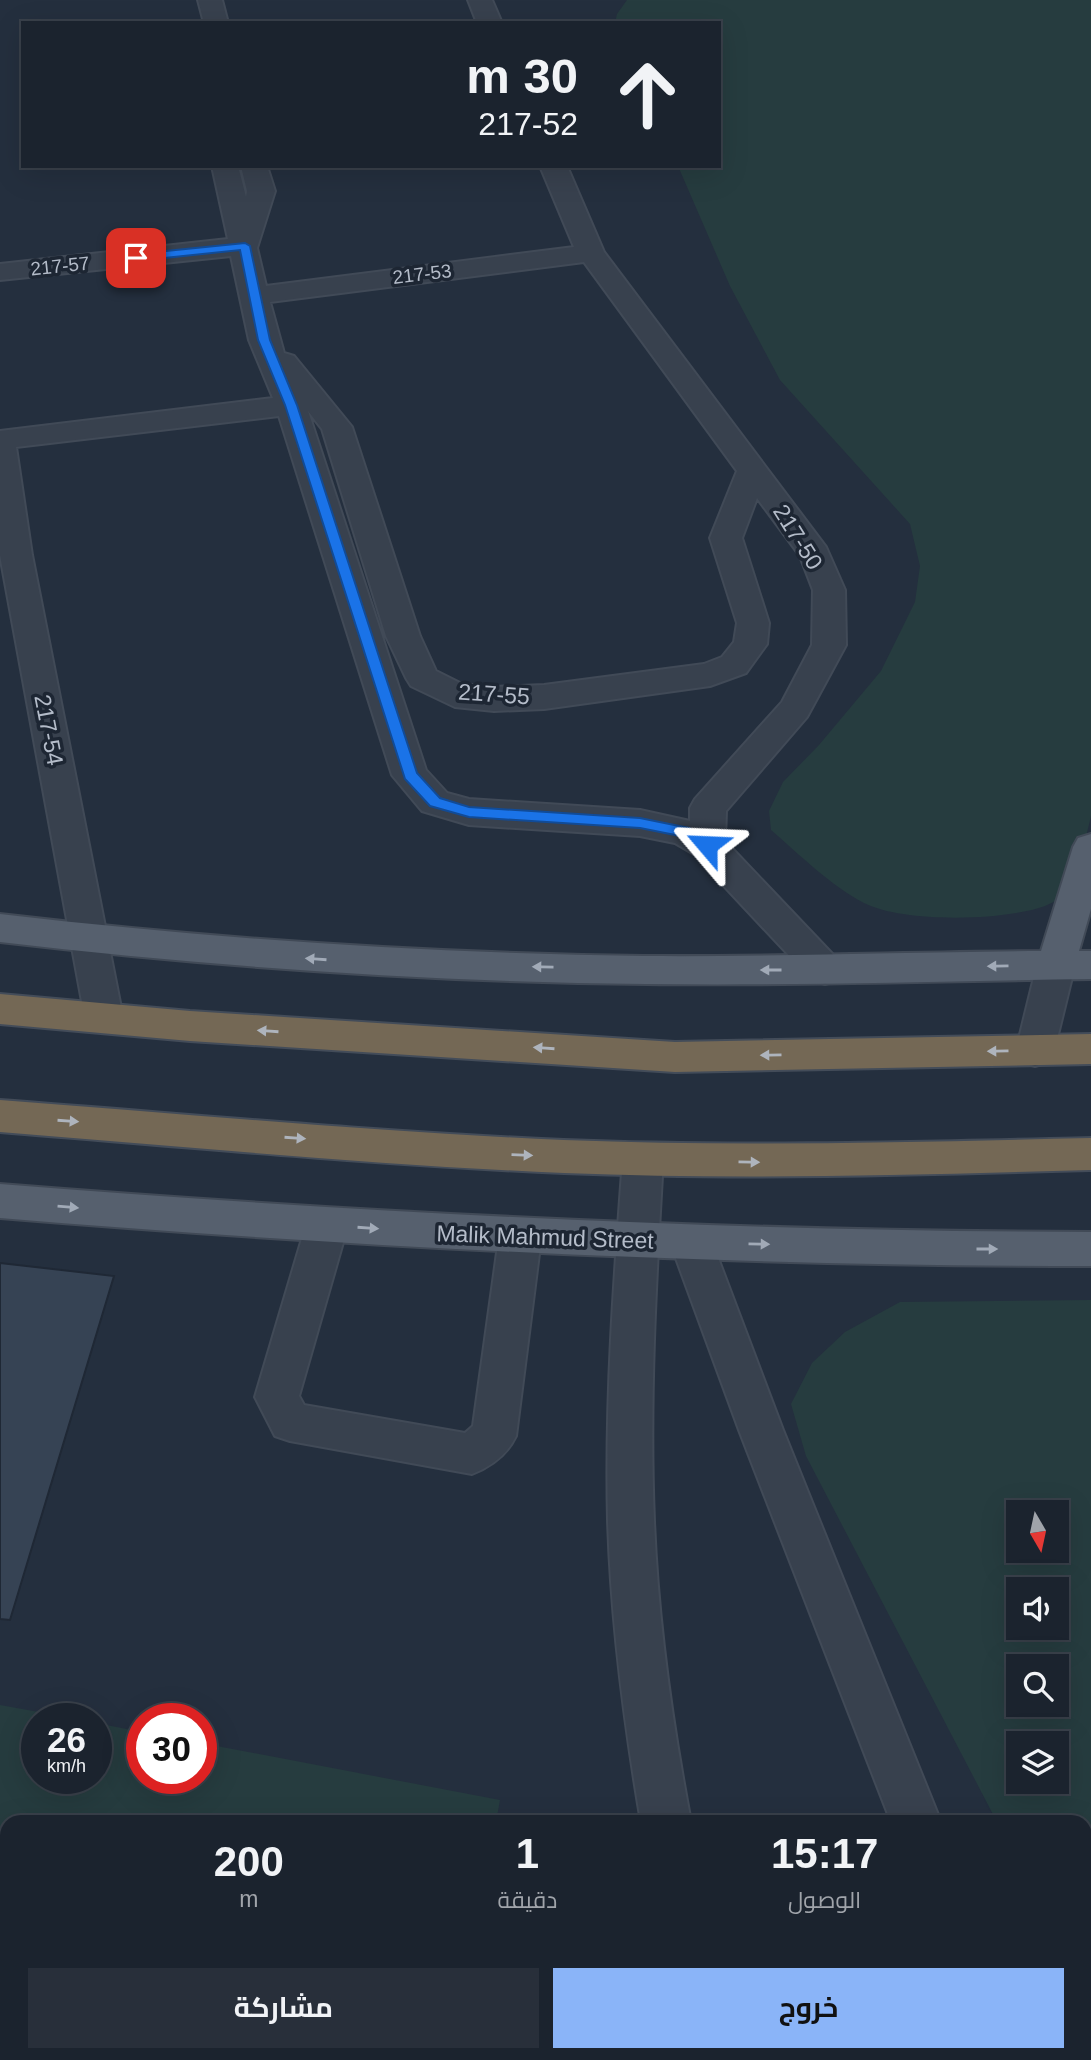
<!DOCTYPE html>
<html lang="ar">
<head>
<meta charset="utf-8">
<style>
  :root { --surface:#1b232e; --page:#282f3a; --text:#f1f3f6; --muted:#a0a4aa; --line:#39404a; --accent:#8ab4f8 }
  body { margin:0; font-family:Helvetica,Cairo,sans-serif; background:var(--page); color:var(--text); direction:rtl; height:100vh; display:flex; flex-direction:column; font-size:26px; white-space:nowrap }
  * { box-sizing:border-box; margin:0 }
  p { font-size:23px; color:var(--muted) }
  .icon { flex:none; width:38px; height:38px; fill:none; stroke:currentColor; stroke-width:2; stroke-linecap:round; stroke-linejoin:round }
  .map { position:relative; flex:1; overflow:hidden; direction:ltr }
  .sheet { position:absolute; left:0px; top:1815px; width:1092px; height:247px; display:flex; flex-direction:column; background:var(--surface); border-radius:21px 21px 0 0; box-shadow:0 7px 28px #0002,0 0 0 2px var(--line); direction:rtl }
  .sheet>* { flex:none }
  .guide { position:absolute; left:21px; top:21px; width:700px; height:147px; border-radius:0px; box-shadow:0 7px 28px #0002,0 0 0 2px var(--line); direction:rtl; background:#1b232e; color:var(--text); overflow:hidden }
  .needle { width:46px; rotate:171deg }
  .buttons { position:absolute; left:1006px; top:1500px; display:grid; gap:14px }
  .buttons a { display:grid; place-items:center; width:63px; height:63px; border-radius:0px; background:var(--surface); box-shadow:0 7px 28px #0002,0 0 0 2px var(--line); font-size:35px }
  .speed { position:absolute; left:21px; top:1703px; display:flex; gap:14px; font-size:35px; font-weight:700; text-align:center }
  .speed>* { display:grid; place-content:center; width:91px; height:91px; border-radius:50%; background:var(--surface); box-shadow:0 7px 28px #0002,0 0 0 2px var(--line); line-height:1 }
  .speed small { font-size:18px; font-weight:400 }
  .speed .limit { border:10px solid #d22; background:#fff; color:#111 }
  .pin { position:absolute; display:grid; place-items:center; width:60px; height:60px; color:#fff; margin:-30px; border-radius:14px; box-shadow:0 4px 10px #0006 }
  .me { position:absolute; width:77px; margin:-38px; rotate:296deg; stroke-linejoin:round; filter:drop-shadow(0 0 5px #0008) }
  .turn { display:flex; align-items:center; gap:24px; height:147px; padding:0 28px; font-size:32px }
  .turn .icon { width:91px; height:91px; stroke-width:2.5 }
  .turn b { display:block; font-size:49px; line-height:60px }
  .eta { display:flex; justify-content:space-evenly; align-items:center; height:119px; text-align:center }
  .eta b { font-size:42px; font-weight:700; line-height:49px }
  .button { display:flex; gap:14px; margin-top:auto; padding:14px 28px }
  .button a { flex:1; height:80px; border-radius:0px; background:var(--accent); color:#111; font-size:28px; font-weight:700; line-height:80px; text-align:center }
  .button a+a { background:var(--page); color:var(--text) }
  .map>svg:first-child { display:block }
  .green { fill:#263c3f; fill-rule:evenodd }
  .building { fill:#364354; stroke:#1f2835; stroke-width:2 }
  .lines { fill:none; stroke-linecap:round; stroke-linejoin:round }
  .minor-casing { stroke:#414a57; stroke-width:4 }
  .major-casing { stroke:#414a57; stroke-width:4 }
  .highway-casing { stroke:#434c59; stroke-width:4 }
  .minor { fill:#38414e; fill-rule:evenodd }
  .major { fill:#56606e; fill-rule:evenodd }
  .highway { fill:#746855; fill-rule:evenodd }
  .oneway { fill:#a1aab7 }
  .oneway2 { fill:#aeb4bd }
  .route { fill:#1a73e8; stroke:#114b97; stroke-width:2 }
  .labels { text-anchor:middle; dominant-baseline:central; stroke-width:7; stroke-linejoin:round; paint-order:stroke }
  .far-street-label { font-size:19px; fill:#b4bcc9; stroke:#1d2633 }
  .street-label { font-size:23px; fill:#b4bcc9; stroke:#1d2633 }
</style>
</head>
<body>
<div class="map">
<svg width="1091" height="2060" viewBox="0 0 1091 2060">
  <rect width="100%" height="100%" fill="#242f3e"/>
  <g class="green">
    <path d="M 627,0 L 1091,0 L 1091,816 L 1073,891 C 1064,895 1055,902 1045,906 C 1004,921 903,923 864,903 C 830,885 800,855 771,830 L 769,811 L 783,782 L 819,745 L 881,671 L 915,602 L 920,566 L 910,524 L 780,380 L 730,286 L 678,166 L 719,166 L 719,23 L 615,23 L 617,14 Z"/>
    <path d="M 1091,1300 L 1091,2033 L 1085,2019 L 1085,1822 L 997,1822 L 806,1456 L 791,1404 L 812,1363 L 845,1332 L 900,1302 ZM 1018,1512 L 1057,1512 L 1057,1550 L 1018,1550 ZM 1018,1589 L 1057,1589 L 1057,1628 L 1018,1628 ZM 1018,1666 L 1057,1666 L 1057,1704 L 1018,1704 ZM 1018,1743 L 1057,1743 L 1057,1782 L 1018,1782 Z"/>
    <polygon points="0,1705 72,1718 37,1718 37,1778 96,1778 96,1723 142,1732 142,1778 201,1778 201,1743 500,1800 496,1822 7,1822 7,2054 447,2055 446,2060 0,2060"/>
    <polygon points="478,2055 595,2054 596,2060 477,2060"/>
  </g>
  <polygon class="building" points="0,1263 114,1276 10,1620 0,1619"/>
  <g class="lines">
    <defs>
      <g id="minor">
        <polygon points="198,0 222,0 228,23 204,23"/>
        <polygon points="468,0 492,0 502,23 477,23"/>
        <path d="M 212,166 L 238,166 L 246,197 L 247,191 L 241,166 L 267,166 L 275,191 L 257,248 L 266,286 L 574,247 L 540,166 L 567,166 L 604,252 L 826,547 L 845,590 L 846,645 L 807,717 L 726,811 L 725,841 L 838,960 L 844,970 L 838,980 L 825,984 L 812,980 L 694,854 L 675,843 L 640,836 L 469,825 L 422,811 L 392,775 L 279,416 L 16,447 L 32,555 L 123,1018 L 118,1028 L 104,1033 L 90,1028 L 85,1018 L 0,555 L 0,431 L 273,398 L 249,340 L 231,256 L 0,280 L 0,264 L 228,239 ZM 584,262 L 737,471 L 710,538 L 737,623 L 734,642 L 722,657 L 704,664 L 544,685 L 494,687 L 462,684 L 436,671 L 420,636 L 352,427 L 294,356 L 284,353 L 270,302 ZM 308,411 L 322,429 L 386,636 L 406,678 L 411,686 L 455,707 L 494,711 L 544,709 L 710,686 L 746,673 L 767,644 L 769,623 L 742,538 L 757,498 L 800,556 L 813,590 L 812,645 L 782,702 L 695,799 L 690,808 L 690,821 L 640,810 L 469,799 L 447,793 L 426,770 Z"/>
        <polygon points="1056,951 1069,955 1075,965 1054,1051 1049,1062 1035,1066 1021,1062 1016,1051 1037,965 1043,955"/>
        <path d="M 643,1143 L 657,1147 L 663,1159 C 656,1279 649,1400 654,1521 C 658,1622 672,1722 691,1822 L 641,1822 C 624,1722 611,1622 608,1520 C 605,1400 614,1279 623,1159 L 629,1147 Z"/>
        <path d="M 327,1208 L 342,1213 L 348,1225 L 299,1396 L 304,1405 L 465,1433 L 473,1426 L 499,1238 L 505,1226 L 520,1221 L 535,1226 L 541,1238 L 516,1436 C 507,1455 492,1466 472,1474 L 290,1441 L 275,1436 L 255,1397 L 306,1225 L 312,1213 Z"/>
        <polygon points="691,1225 706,1230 712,1242 783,1430 941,1822 891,1822 739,1430 670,1242 676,1230"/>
        <polygon points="680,2054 732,2054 733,2060 681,2060"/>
        <polygon points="974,2054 1026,2054 1028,2060 976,2060"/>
      </g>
      <g id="major">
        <path d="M 1091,834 L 1091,909 L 1079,951 L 1091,951 L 1091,979 C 943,981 794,986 646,984 C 430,982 215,967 0,942 L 0,914 C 214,939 429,953 644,956 C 777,957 909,952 1041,951 L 1073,847 L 1078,838 Z"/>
        <path d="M 0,1184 C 363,1213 726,1231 1091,1232 L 1091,1266 C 726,1266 363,1248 0,1218 Z"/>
      </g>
      <g id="highway">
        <polygon points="0,994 190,1011 675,1042 1091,1034 1091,1064 675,1072 190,1041 0,1024"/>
        <path d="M 0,1100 C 188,1114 376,1132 564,1140 C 740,1147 915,1142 1091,1138 L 1091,1170 C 915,1175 740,1180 564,1173 C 376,1165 188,1147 0,1132 Z"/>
      </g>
    </defs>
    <use href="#minor" class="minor-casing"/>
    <use href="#major" class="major-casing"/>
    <use href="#highway" class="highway-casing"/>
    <use href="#minor" class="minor"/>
    <use href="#major" class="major"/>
    <use href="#highway" class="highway"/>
  </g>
  <defs><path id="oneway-solid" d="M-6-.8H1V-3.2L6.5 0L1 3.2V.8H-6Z" transform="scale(1.75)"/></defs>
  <g class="oneway">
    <use href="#oneway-solid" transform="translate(316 959) rotate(-176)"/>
    <use href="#oneway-solid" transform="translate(998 966) rotate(179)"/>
    <use href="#oneway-solid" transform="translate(543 967) rotate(-179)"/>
    <use href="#oneway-solid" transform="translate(771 970) rotate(-180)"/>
    <use href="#oneway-solid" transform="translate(68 1207) rotate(5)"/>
    <use href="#oneway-solid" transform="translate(368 1228) rotate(4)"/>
    <use href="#oneway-solid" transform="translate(759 1244) rotate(1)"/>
    <use href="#oneway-solid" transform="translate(987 1249)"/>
  </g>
  <g class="oneway2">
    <use href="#oneway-solid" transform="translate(268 1031) rotate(-176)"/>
    <use href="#oneway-solid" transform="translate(544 1048) rotate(-176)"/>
    <use href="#oneway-solid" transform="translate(998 1051) rotate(179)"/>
    <use href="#oneway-solid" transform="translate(771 1055) rotate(179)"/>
    <use href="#oneway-solid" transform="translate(68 1121) rotate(4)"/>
    <use href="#oneway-solid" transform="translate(295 1138) rotate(4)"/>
    <use href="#oneway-solid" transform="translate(522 1155) rotate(2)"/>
    <use href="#oneway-solid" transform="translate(749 1162) rotate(1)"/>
  </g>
  <polygon class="route" points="245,243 250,246 270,340 297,405 417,773 440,798 469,807 640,818 689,828 713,842 715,845 713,849 702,849 680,836 640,828 469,817 430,806 405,779 285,405 258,340 240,250 136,261 130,258 136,254"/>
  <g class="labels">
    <g class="far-street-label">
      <text transform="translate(60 266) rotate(-6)">217-57</text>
      <text transform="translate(422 274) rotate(-7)">217-53</text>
    </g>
    <g class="street-label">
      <text transform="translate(798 537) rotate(58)">217-50</text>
      <text transform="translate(494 694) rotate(4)">217-55</text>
      <text transform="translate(49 730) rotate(79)">217-54</text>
      <text transform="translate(545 1237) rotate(2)">Malik Mahmud Street</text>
    </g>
  </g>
</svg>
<div class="buttons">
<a><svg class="needle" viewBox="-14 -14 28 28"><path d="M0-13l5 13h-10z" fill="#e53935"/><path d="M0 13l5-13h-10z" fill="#a0a4aa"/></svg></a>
<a><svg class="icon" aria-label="sound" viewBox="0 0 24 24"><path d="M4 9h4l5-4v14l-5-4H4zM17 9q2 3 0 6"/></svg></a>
<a><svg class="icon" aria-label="search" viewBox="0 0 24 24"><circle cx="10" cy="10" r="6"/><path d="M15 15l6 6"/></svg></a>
<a><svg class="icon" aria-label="layers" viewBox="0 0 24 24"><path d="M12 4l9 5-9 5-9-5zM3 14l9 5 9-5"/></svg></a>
</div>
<div class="speed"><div>26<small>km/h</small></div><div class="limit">30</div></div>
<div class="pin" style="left:136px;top:258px;background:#d93025"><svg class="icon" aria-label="arrive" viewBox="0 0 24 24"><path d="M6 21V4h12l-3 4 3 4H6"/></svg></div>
<svg class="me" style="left:707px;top:845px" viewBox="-20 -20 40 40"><path d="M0-17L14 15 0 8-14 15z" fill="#1a73e8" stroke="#fff" stroke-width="4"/></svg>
<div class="guide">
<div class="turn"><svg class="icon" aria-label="ahead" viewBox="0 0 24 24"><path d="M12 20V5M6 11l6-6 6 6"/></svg><div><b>30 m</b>217-52</div></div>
</div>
<section class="sheet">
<div class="eta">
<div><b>15:17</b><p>الوصول</p></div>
<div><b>1</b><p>دقيقة</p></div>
<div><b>200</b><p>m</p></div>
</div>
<div class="button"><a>خروج</a><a>مشاركة</a></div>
</section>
</div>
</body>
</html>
